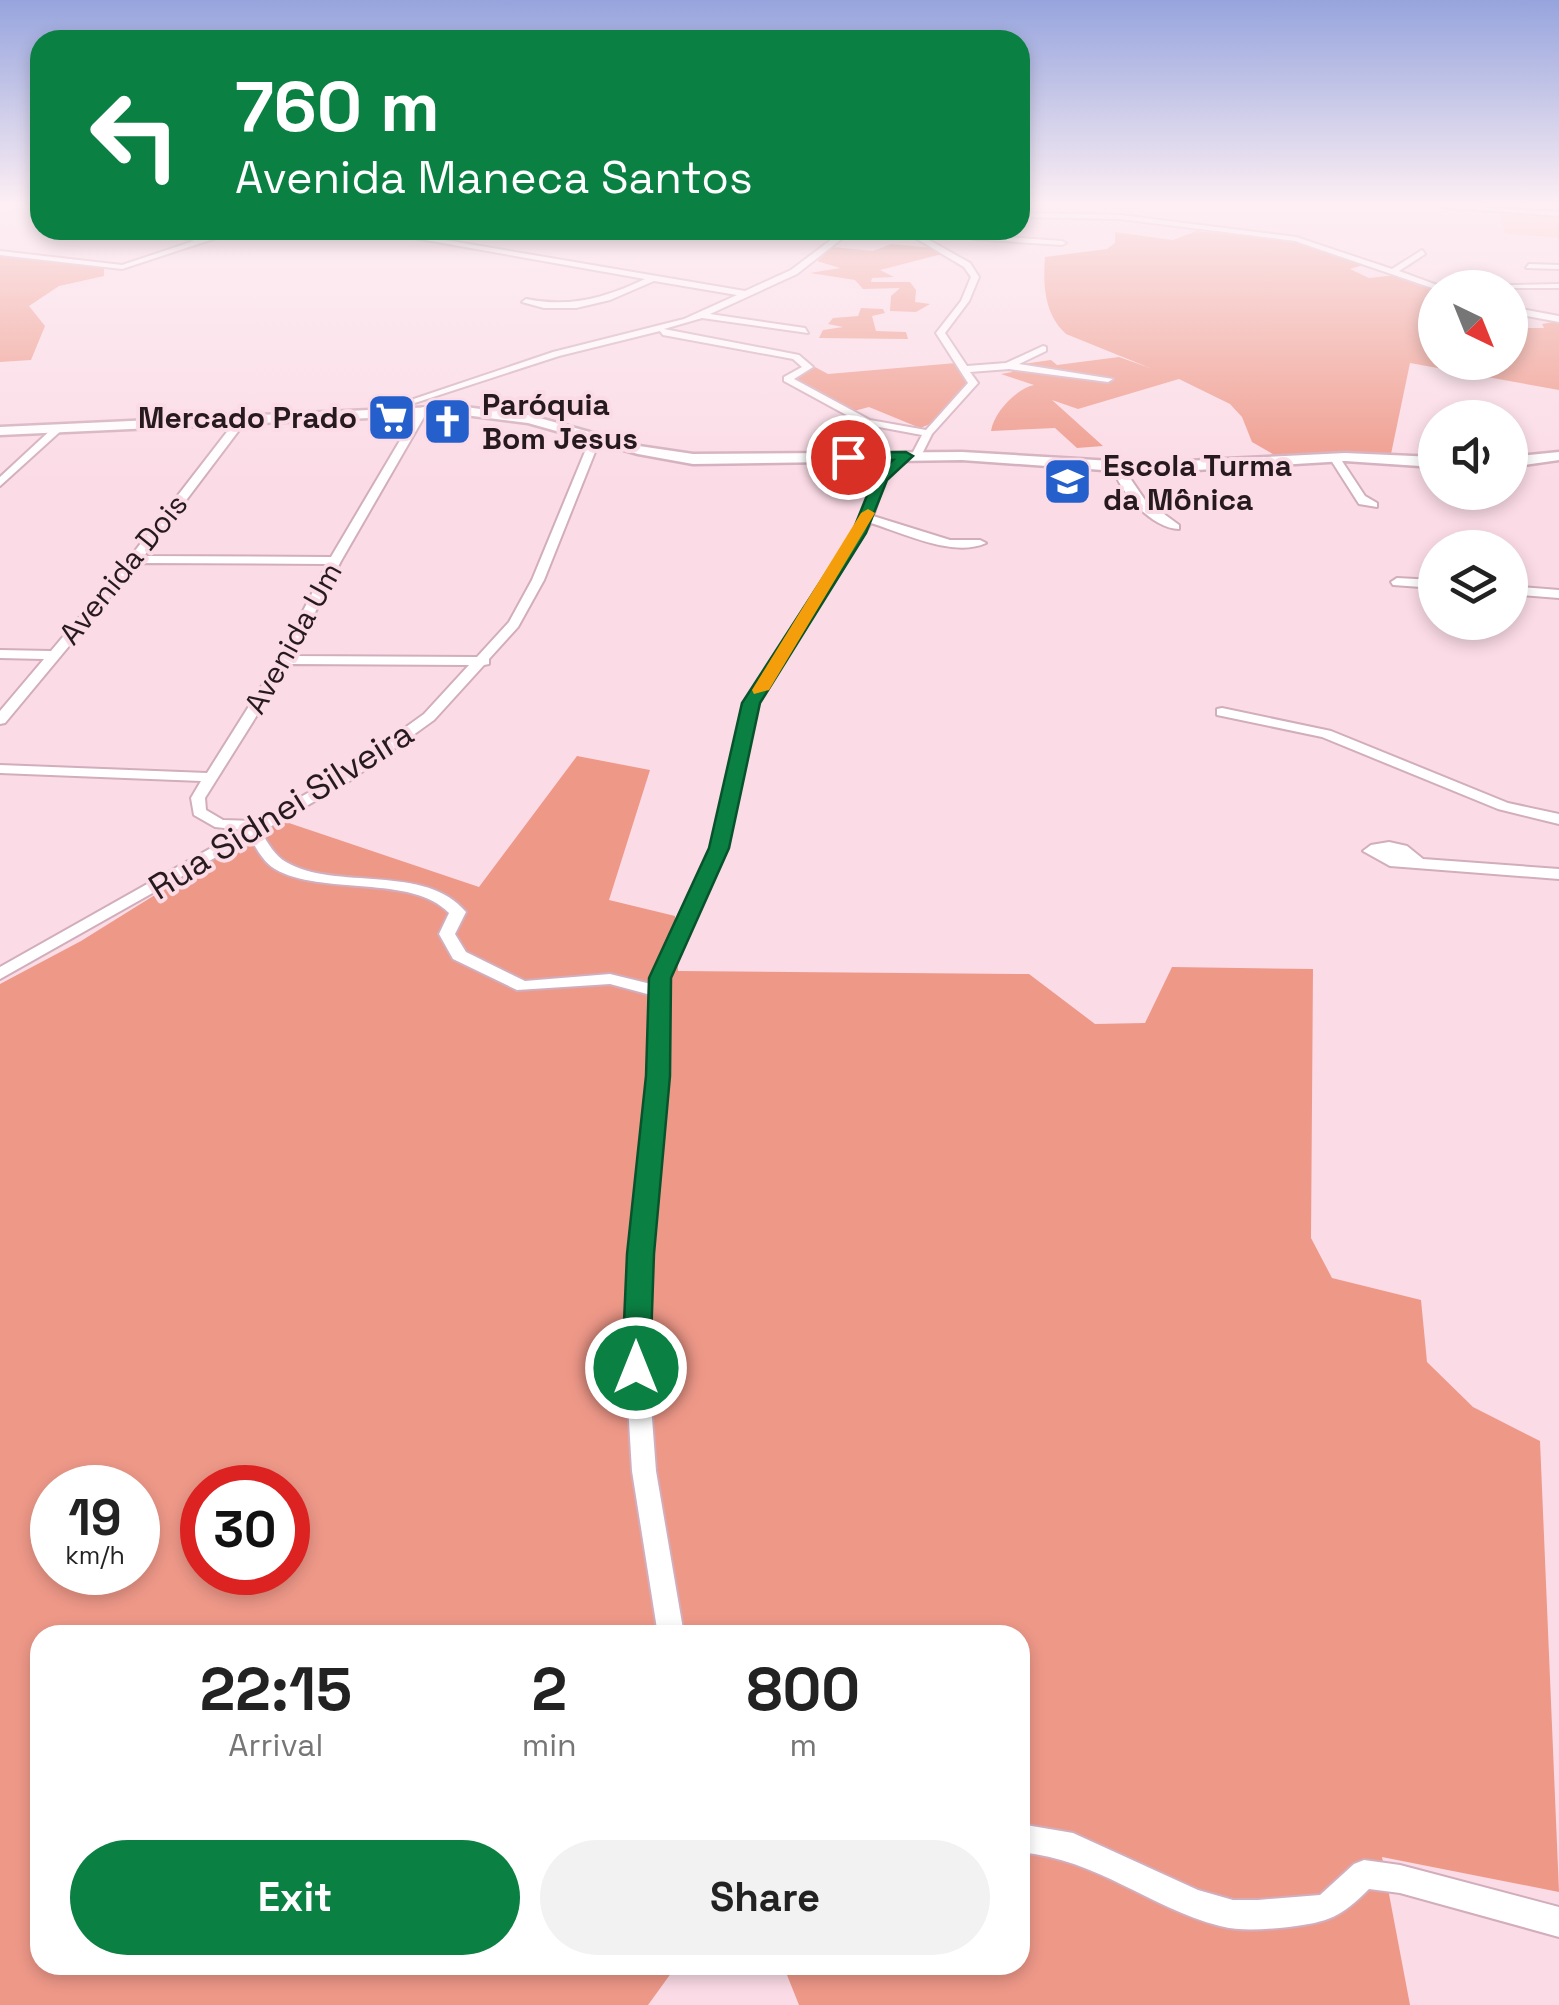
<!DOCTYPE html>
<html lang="en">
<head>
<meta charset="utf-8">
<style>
  :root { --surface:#fff; --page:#f2f2f2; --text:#222; --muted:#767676; --accent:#0b8043 }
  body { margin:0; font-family:"Space Grotesk",sans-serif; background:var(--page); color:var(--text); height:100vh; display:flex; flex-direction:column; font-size:38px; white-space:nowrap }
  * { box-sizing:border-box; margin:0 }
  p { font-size:32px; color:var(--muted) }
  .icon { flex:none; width:55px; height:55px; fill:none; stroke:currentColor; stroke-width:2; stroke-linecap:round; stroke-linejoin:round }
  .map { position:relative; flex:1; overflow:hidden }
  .panel { position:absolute; left:30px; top:1625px; width:1000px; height:350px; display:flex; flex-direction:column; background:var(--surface); border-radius:30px; box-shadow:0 5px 15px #0003 }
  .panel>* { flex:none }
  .banner { position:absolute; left:30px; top:30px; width:1000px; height:210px; border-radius:30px; box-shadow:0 5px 15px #0003; background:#0b8043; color:#fff; overflow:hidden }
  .needle { width:65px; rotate:137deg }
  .controls { position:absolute; left:1418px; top:270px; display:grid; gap:20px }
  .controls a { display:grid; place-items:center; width:110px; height:110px; border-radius:50%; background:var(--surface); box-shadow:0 5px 15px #0003; font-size:50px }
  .speed { position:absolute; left:30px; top:1465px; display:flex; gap:20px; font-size:50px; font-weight:700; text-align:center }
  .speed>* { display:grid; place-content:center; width:130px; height:130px; border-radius:50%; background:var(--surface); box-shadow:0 5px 15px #0003; line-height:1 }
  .speed small { font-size:25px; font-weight:400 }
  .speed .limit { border:15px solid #d22; background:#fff; color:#111 }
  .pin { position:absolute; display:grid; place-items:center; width:85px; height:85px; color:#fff; margin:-42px; border:5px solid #fff; border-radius:50%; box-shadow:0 2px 10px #0007 }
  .me { position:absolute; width:110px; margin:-55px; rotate:0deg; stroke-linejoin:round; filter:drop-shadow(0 0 8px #0008) }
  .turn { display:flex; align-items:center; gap:35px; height:210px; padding:0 40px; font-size:45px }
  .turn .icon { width:130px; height:130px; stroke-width:2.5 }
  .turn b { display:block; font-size:70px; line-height:85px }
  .eta { display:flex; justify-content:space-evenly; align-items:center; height:170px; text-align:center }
  .eta b { font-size:60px; font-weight:800; line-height:70px }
  .primary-button { display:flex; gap:20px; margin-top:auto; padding:20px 40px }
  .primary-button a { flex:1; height:115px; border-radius:60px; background:var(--accent); color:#fff; font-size:40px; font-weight:800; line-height:115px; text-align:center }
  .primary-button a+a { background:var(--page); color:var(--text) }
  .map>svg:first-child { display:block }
  .green { fill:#fdbeb2 }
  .forest { fill:#ee9888; fill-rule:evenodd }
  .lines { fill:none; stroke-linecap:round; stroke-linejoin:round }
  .street-casing { stroke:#d2adbb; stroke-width:4 }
  .secondary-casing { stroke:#d2adbb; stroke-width:5 }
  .street { fill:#fff; fill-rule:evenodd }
  .secondary { fill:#fff; fill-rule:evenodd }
  .route { fill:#0b8043; stroke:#07532c; stroke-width:2.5 }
  .slow { fill:#f59e0b }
  .labels { text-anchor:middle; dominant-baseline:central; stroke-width:8; stroke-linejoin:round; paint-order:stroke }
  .far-poi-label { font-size:30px; font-weight:bold; fill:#271a1f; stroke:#fbdbe6; text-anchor:start }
  .far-street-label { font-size:30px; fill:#271a1f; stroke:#fbdbe6 }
  .street-label { font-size:35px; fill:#271a1f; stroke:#fbdbe6 }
</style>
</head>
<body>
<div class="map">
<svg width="1559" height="2005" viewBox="0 0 1559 2005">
  <rect width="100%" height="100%" fill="#fbdbe6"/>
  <polygon class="green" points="1500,214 1559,218 1559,238 1505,234"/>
  <g class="forest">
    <path d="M 1196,231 L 1297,241 L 1366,264 L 1350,269 L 1369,278 L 1396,275 L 1435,288 L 1435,294 L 1424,298 L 1435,302 L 1435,362 L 1510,362 L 1510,322 L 1523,328 L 1544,328 L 1542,324 L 1559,321 L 1559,390 L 1410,363 L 1391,454 L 1278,457 L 1252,442 L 1242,417 L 1230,404 L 1179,379 L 1078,409 L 1052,400 L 1103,446 L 1077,448 L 1055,428 L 991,431 C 994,412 1016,389 1034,385 L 1001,374 L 1012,372 L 1008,366 L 1051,360 L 1057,365 L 1119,357 L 1150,368 L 1066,334 C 1044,314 1043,285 1045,257 L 1107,249 L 1115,243 L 1115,232 L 1173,240 Z"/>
    <polygon points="891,244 935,248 942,254 880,270 894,277 872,278 871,282 910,282 916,290 915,302 930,304 916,312 890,311 891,296 900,288 863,289 855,280 810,273 840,268 817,261 833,247 873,251"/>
    <polygon points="0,255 104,268 104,276 59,286 29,306 45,326 31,360 0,362"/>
    <polygon points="861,308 883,309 885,313 872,316 876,331 906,332 908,339 819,338 823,330 843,327 828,324 833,318 858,316"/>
    <polygon points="956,363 967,385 933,423 920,428 869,407 854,411 790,376 815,367 828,374"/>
    <path d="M 577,756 L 650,770 L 609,900 L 675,916 L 678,971 L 1029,974 L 1095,1024 L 1145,1023 L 1172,967 L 1313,969 L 1311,1238 L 1332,1278 L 1421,1300 L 1427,1362 L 1473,1407 L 1540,1441 L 1559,1892 L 1382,1857 L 1410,2005 L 799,2005 L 783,1965 L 1020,1965 L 1020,1635 L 40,1635 L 40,1965 L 677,1965 L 648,2005 L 0,2005 L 0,984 L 81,941 L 277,819 L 479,887 ZM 52,1488 L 138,1488 L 138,1572 L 52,1572 ZM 202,1488 L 288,1488 L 288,1572 L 202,1572 Z"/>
  </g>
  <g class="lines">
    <defs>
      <g id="street">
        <polygon points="1438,205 1559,212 1559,216 1442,207"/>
        <polygon points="1020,213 1120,215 1296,237 1392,269 1422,250 1425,254 1399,271 1445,288 1435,289 1295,241 1120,219 1020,217"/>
        <path d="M 152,230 C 169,230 185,238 201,239 C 214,239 227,230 241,230 L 122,269 L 0,255 L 0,251 L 122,265 L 194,241 Z"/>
        <path d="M 369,230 L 386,230 L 745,291 L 791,270 L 844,230 L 853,230 L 797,274 L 710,314 L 805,328 L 808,333 L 702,318 L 664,329 L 799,355 L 813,367 L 794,379 L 870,420 L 926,430 L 968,383 L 936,333 L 961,301 L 971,277 L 964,267 L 902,230 L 911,230 L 970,263 L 979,277 L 969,301 L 945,333 L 967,366 L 1006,363 L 1043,346 L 1046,347 L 1046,351 L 1019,364 L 1113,379 L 1108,382 L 1009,369 L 970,372 L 978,383 L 932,434 L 920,458 L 911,456 L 885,480 L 873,516 L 950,540 L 980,540 L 986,543 C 954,558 903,533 871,523 L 758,703 L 727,848 L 669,977 L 667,1075 L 646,1339 L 656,1471 L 684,1635 L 658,1635 L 632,1471 L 624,1339 L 649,1075 L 651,995 L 610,984 L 517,990 L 453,959 L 439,934 L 449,913 C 412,874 321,896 275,869 C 263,862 257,849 250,838 L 0,979 L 0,967 L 243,830 L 215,827 L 194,815 L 191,798 L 201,781 L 0,773 L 0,765 L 207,773 L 278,660 L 327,564 L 138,563 L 5,723 L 0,724 L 0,711 L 44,659 L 0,658 L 0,650 L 51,651 L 131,556 L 240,415 L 249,417 L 144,556 L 331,557 L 418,410 L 423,407 L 428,410 L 341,561 L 293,656 L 477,657 L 509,622 L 532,580 L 591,437 L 596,434 L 601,437 L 544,580 L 518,627 L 489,659 L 489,664 L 484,665 L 434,720 L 348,782 L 261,832 C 268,843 275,856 286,862 C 335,891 426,863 466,912 L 455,934 L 466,952 L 525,981 L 610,974 L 651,984 L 651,977 L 711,848 L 744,703 L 859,523 L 875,479 L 902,454 L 911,456 L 922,435 L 863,424 L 784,381 L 784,377 L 802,367 L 793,359 L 663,335 L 660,331 L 559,356 L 387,412 L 387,408 L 553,352 L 684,319 L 737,295 L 654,281 L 610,300 L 576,308 L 544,308 L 522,302 L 526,299 C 570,308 605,298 645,279 ZM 289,664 L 469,665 L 424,714 L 338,776 L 258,821 L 223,820 L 206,810 L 205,798 Z"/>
        <polygon points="976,235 1062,241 1066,243 1062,245 973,239"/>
        <polygon points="1529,264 1559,265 1559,269 1526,268"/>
        <polygon points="1559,284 1559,288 1462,288 1466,286"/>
        <polygon points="1510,307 1559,316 1559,322 1510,313"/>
        <polygon points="55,426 64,428 0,486 0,477"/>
        <polygon points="1330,455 1338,455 1365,496 1377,503 1377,507 1359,504 1329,457"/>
        <path d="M 1113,465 L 1121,465 L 1145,500 L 1179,525 L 1179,529 C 1152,529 1116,489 1113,465 Z"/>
        <polygon points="1397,578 1435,580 1435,588 1393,585 1391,582"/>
        <polygon points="1510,586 1559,590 1559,598 1510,594"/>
        <polygon points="1222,708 1331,731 1508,803 1559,814 1559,824 1498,809 1322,737 1217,715 1217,709"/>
        <polygon points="1389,842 1407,846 1423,859 1559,869 1559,879 1390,866 1363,851 1371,845"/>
        <path d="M 1020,1824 L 1073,1833 L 1198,1890 L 1233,1900 L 1258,1900 L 1320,1895 L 1354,1864 L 1364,1860 L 1400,1865 L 1559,1907 L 1559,1937 L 1400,1893 L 1369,1889 C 1341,1917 1329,1922 1289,1927 C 1267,1929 1243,1932 1220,1926 C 1147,1907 1100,1860 1020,1852 Z"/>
      </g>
      <g id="secondary">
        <polygon points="457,406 529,415 639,446 693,454 962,452 1145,463 1345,453 1435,457 1435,467 1345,461 1145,473 962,460 693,464 638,454 528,423 457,414 0,435 0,427"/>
        <polygon points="1559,452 1559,460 1510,467 1510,457"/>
      </g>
    </defs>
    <use href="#street" class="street-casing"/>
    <use href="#secondary" class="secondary-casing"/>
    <use href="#street" class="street"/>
    <use href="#secondary" class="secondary"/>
  </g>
  <linearGradient id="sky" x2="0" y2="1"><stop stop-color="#96a4dd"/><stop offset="0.42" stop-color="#fdeff4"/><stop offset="1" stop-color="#fdeff4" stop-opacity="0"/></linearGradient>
  <rect width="1559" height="485" fill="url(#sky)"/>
  <polygon class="route" points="906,452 913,456 887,480 866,533 760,703 729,848 671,978 670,1076 654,1254 650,1368 646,1376 626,1376 622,1368 627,1254 646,1076 649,978 709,848 742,703 852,533 874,478 893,460 848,461 842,457 848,453"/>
  <polygon class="slow" points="868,509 875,513 769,690 754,694 752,690 861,513"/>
  <defs>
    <symbol id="supermarket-square" viewBox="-11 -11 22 22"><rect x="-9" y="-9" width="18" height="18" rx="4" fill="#245fcc" stroke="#fbdbe6"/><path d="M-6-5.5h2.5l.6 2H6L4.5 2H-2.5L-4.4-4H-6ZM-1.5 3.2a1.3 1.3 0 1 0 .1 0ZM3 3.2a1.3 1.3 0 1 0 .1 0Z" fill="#fff"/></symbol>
    <symbol id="church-square" viewBox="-11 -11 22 22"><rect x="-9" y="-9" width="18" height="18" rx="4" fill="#245fcc" stroke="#fbdbe6"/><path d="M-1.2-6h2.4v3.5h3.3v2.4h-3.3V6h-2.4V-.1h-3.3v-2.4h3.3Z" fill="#fff"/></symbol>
    <symbol id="school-square" viewBox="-11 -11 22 22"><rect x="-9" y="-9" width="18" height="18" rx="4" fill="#245fcc" stroke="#fbdbe6"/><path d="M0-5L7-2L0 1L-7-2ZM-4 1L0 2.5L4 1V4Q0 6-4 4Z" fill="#fff"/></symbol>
  </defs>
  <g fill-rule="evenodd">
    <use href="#supermarket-square" x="364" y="390" width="55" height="55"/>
    <use href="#church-square" x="420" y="394" width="55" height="55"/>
    <use href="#school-square" x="1040" y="454" width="55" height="55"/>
  </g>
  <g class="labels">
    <g class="far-poi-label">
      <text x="482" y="404">Paróquia<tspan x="482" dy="34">Bom Jesus</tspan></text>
      <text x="357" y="417" text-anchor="end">Mercado Prado</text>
      <text x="1103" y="465">Escola Turma<tspan x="1103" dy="34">da Mônica</tspan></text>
    </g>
    <g class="far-street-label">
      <text transform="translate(123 569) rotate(-51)">Avenida Dois</text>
      <text transform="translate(293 638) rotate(-61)">Avenida Um</text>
    </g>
    <g class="street-label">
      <text transform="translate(281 810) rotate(-32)">Rua Sidnei Silveira</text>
    </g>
  </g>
</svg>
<div class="controls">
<a><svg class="needle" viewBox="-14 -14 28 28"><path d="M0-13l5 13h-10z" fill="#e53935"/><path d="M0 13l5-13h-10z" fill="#767676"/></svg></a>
<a><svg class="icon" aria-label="sound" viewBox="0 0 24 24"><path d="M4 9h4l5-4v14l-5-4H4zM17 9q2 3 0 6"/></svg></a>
<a><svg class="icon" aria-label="layers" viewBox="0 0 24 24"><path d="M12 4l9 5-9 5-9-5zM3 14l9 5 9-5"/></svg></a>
</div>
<div class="speed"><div>19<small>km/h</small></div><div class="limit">30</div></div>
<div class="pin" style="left:848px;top:457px;background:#d93025"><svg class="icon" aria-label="arrive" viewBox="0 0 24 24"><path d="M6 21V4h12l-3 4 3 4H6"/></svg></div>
<svg class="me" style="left:636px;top:1368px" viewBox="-20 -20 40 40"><circle r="17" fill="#0b8043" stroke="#fff" stroke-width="3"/><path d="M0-11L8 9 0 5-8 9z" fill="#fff"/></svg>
<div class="banner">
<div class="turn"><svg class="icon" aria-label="left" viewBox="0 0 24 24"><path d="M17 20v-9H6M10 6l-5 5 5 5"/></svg><div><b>760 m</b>Avenida Maneca Santos</div></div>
</div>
<section class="panel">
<div class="eta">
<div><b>22:15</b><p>Arrival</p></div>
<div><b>2</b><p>min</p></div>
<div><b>800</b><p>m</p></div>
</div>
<div class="primary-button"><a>Exit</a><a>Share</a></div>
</section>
</div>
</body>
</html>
